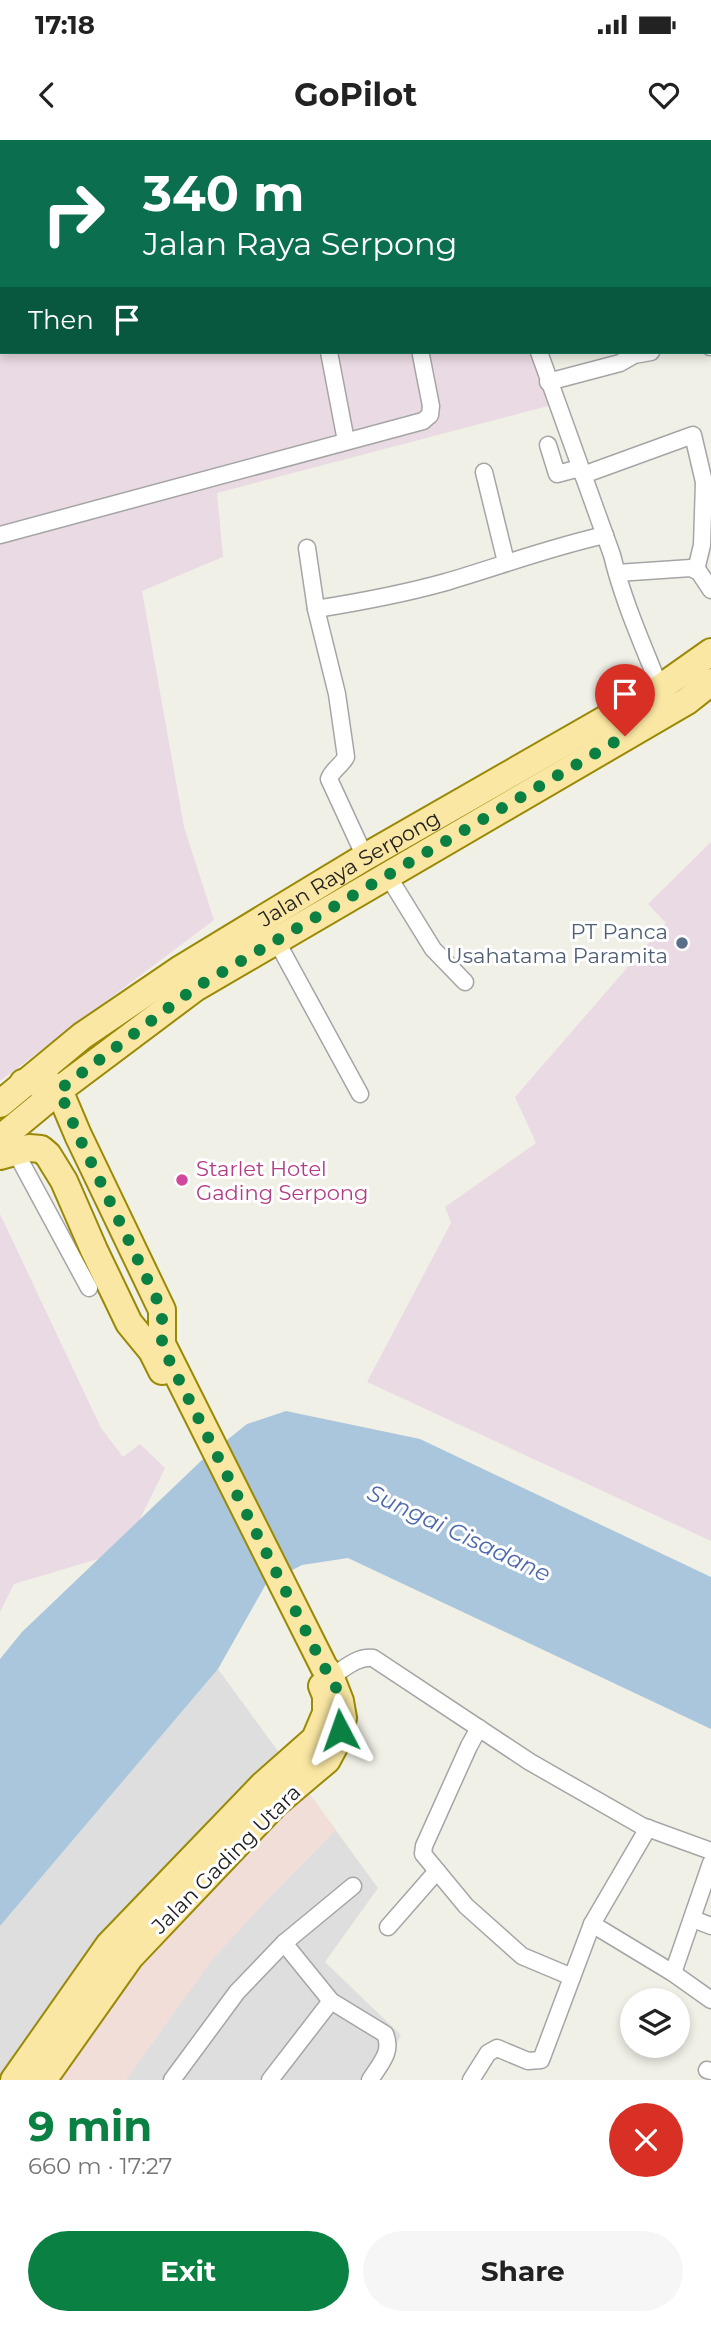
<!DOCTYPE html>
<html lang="en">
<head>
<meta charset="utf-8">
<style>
  :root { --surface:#fff; --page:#f6f6f6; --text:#222; --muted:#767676; --accent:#0b8043 }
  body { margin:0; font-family:Montserrat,sans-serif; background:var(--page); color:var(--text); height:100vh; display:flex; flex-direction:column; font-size:26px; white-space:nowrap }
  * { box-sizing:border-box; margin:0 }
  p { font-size:23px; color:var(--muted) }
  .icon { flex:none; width:38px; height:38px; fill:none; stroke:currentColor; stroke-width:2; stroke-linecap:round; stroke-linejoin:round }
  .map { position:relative; height:1940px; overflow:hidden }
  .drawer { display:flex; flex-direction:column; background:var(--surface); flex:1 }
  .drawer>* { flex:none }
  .guide { position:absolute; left:0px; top:0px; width:712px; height:214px; box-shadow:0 4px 10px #0003; background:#0b6e4f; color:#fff; overflow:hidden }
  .fabs { position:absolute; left:620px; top:1848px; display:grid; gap:14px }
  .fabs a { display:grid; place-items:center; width:70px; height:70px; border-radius:50%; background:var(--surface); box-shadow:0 4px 10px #0003; font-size:35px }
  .pin { position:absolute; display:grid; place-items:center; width:60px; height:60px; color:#fff; margin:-72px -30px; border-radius:50% 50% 50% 0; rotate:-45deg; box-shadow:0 0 7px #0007 }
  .pin .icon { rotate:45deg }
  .me { position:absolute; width:77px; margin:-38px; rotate:356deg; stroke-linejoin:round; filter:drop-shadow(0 0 5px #0008) }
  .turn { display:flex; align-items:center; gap:24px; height:147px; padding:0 28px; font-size:32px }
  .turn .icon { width:91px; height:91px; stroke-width:2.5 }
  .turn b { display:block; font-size:49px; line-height:60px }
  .then { display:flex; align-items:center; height:66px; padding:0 28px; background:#0003; gap:14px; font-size:26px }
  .round { display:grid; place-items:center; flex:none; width:74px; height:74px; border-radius:37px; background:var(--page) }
  .overview { display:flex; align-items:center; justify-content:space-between; height:119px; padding:0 28px }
  h1 { font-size:42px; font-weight:700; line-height:52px; color:var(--accent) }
  .cta { display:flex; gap:14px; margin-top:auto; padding:14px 28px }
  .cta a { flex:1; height:80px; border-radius:42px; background:var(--accent); color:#fff; font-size:28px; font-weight:700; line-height:80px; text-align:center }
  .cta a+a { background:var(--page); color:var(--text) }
  .status { display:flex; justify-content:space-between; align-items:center; height:49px; padding:0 35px; background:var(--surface); direction:ltr }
  .status svg { height:19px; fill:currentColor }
  header { display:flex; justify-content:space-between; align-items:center; height:91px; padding:0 28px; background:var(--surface); font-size:32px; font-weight:700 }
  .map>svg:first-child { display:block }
  .residential { fill:#dfdede }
  .commercial { fill:#f1ded8 }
  .industrial { fill:#eadae3 }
  .water { fill:#a9c6dd }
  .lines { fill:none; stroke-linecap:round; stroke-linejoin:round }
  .minor-casing { stroke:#a5a5a5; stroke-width:19 }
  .primary-casing { stroke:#998904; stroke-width:30 }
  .minor { stroke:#fff; stroke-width:16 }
  .primary { stroke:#fae7a3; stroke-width:26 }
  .route { stroke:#0b8043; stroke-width:12; stroke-dasharray:0 21.6 }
  .service-dot { fill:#5c6f8a; stroke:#fff; stroke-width:2.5 }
  .hotel-dot { fill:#d1479c; stroke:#fff; stroke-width:2.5 }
  .labels { text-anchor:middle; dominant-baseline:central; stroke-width:6; stroke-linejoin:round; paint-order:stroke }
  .street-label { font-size:21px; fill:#212121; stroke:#fff }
  .service-label { font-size:21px; fill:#4e5e75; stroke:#fff; text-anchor:end }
  .hotel-label { font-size:21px; fill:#b23c85; stroke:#fff; text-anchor:start }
  .water-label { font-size:23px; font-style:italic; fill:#4e69af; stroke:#fff }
</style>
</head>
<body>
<div class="status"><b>17:18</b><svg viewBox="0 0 49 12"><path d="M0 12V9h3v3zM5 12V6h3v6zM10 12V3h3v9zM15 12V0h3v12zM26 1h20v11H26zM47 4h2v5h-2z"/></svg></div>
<header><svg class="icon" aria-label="back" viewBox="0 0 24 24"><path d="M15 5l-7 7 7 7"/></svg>GoPilot<svg class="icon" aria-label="heart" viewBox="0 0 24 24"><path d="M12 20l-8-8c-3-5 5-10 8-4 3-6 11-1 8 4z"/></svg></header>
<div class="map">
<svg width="711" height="1940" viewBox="0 0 711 1940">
  <rect width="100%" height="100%" fill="#f1f0e7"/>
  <polygon class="residential" points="218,1529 378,1748 325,1822 401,1895 377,1940 0,1940 0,1786"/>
  <polygon class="commercial" points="301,1642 336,1690 267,1760 212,1820 126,1940 38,1940"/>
  <g class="industrial">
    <polygon points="0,0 376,0 376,2 2,2 2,212 537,212 552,265 217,353 223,417 142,451 184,687 214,780 0,941"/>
    <polygon points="565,0 711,0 711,36 710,2"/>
    <polygon points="711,702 711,1401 367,1242 451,1083 445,1067 536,1003 515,957 666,783 648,764"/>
    <polygon points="0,1074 101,1288 123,1317 140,1304 165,1328 135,1389 108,1416 14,1444 0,1472"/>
  </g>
  <polygon class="water" points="286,1271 420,1299 711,1437 711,1589 348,1418 302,1425 266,1444 218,1529 0,1786 0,1519 22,1492 201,1321 247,1284"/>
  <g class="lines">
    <defs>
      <g id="minor">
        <polyline points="289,0 289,2"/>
        <polyline points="505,2 505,0"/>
        <polyline points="710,101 711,101"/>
        <polyline points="710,139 711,139"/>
        <polyline points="710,207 711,207"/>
        <polyline points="329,212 346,301"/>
        <path d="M 539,212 L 612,415 C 623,461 643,505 660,548"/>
        <polyline points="548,242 620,223 634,215 651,212"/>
        <polyline points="548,305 557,334 580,328"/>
        <polyline points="484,332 506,422"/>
        <polyline points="583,335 693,295 704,342 702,405 696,430"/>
        <polyline points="0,395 423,281 430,275 431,266 421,215"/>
        <path d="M 307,408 L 316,469 L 337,554 L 346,617 C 341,626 332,630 329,639 L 365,717"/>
        <polyline points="617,433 691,428 699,432 711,450"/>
        <path d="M 316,469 C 360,462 403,454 446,442 C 500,426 551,407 605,395"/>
        <polyline points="388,736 433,809 465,842"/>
        <polyline points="276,800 360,954"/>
        <polyline points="15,1011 89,1148"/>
        <path d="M 331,1537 C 344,1529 357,1516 373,1518 L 530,1622 L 642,1686 L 711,1711"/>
        <polyline points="479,1588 469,1606 424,1706 423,1714 466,1766 522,1816 572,1837"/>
        <polyline points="693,1779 711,1786"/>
        <polyline points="592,1784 673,1833 711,1860"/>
        <polyline points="388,1787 437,1731"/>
        <path d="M 284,1803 L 331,1861 L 385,1894 C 393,1912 380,1924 370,1940"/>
        <polyline points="673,1833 711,1723"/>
        <polyline points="707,1930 711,1931"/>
        <polyline points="172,1940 237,1852 284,1803 353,1746"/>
        <polyline points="270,1940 331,1861"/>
        <polyline points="471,1940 488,1913 497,1908 528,1921 541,1920 592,1784 648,1688"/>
      </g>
      <g id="primary">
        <polyline points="23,943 40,941 47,942 59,950 78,995 162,1170 162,1204 324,1527 329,1533 340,1561 343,1578 335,1605 327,1620 276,1663 130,1817 43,1940"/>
        <path id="s1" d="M 0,964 L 82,896 L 182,828 L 365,717 L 660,548 L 711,512"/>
        <polyline points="0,999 59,950 195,848 687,561 711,542"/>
        <polyline points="0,1016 29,1008 41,1009 48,1015 64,1041 94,1110 129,1183 152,1211 162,1231"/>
        <polyline points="14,1940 109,1805 263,1645 315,1599 326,1573 326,1556 322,1546"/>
      </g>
    </defs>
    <use href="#minor" class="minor-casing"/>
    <use href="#primary" class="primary-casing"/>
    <use href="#minor" class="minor"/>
    <use href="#primary" class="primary"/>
  </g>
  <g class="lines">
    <path class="route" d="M 340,1590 C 344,1569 338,1543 324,1527 L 173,1228 L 162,1205 L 162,1170 L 78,995 L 59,950 L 195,848 L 625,596"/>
  </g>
  <circle class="service-dot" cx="682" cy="803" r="7"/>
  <circle class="hotel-dot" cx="182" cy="1040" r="7"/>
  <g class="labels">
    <g class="street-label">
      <text stroke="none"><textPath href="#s1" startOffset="422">Jalan Raya Serpong</textPath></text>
      <text transform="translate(226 1719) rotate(-45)">Jalan Gading Utara</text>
    </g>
    <g class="service-label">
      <text x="668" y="791">PT Panca<tspan x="668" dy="24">Usahatama Paramita</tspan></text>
    </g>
    <g class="hotel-label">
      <text x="196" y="1028">Starlet Hotel<tspan x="196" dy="24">Gading Serpong</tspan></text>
    </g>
    <g class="water-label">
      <text transform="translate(459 1393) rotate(25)">Sungai Cisadane</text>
    </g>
  </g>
</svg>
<div class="fabs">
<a><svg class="icon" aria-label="layers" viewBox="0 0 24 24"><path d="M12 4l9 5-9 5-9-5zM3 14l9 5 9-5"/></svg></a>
</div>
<div class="pin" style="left:625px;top:596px;background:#d93025"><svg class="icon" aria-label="arrive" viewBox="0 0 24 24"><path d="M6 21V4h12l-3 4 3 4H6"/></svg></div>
<svg class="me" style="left:340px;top:1590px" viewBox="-20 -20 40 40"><path d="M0-17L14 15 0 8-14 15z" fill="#0b8043" stroke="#fff" stroke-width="4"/></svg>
<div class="guide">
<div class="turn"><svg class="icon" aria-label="right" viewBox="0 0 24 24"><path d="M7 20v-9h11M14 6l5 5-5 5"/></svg><div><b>340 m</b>Jalan Raya Serpong</div></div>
<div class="then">Then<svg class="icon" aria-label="arrive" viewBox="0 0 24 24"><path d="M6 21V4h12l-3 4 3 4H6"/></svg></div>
</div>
</div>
<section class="drawer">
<div class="overview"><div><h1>9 min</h1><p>660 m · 17:27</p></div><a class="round" style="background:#d93025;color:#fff"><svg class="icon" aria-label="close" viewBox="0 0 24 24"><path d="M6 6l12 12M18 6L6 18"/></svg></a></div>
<div class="cta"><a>Exit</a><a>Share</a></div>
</section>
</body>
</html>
